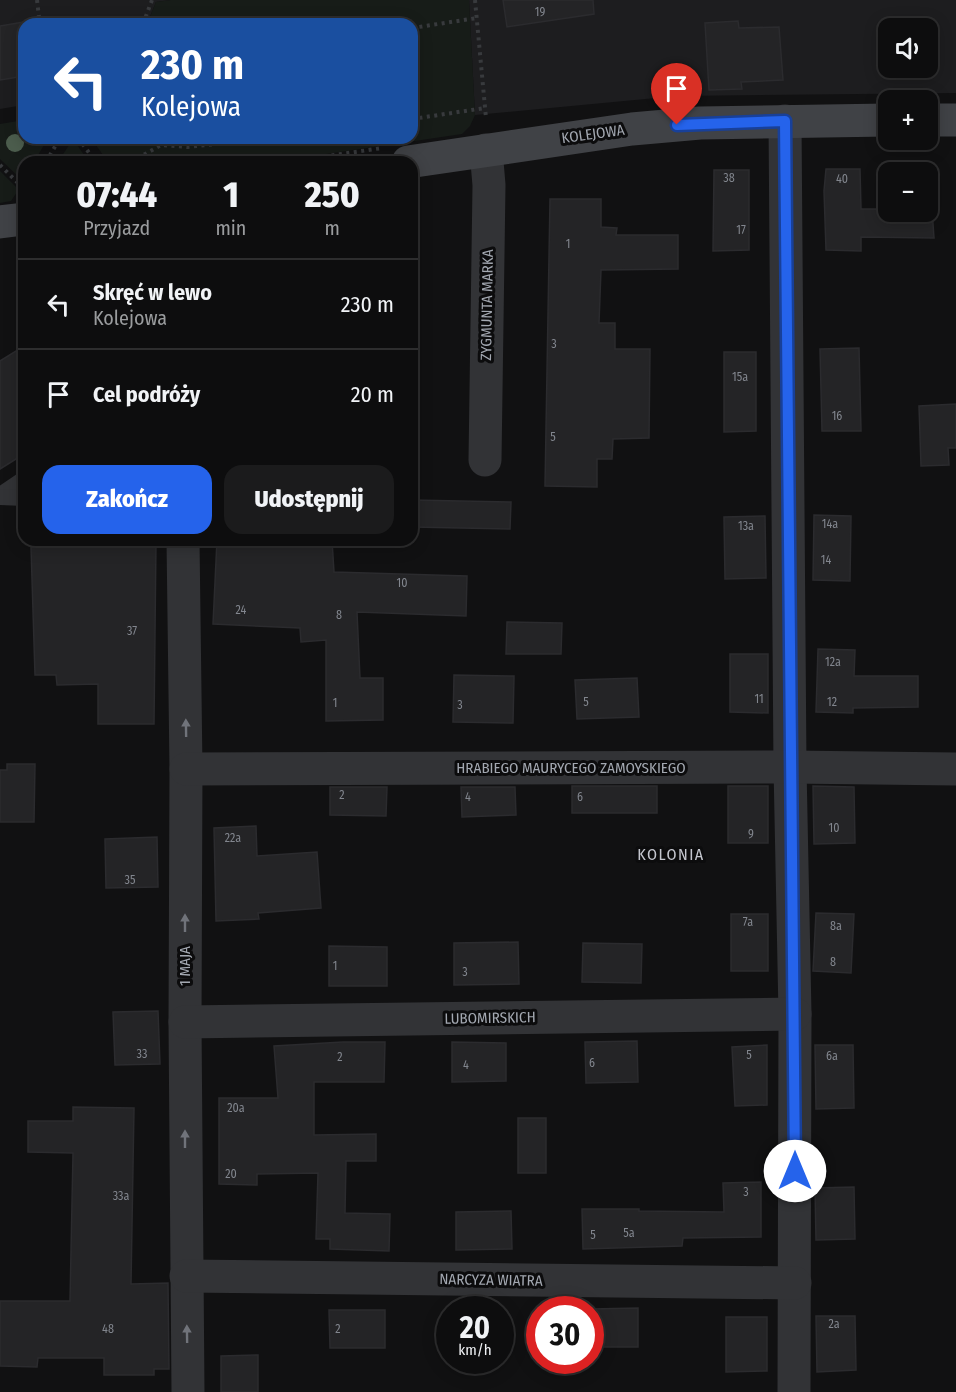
<!DOCTYPE html>
<html lang="pl">
<head>
<meta charset="utf-8">
<style>
  :root { --surface:#0d0d0e; --page:#1b1b1c; --text:#f1f3f6; --muted:#9a9c9e; --line:#2d2d2e; --accent:#2563eb }
  body { margin:0; font-family:"Fira Sans Condensed",sans-serif; background:var(--page); color:var(--text); height:100vh; display:flex; flex-direction:column; font-size:22px; white-space:nowrap }
  * { box-sizing:border-box; margin:0 }
  p { font-size:20px; color:var(--muted) }
  .icon { flex:none; width:33px; height:33px; fill:none; stroke:currentColor; stroke-width:2; stroke-linecap:round; stroke-linejoin:round }
  .map { position:relative; flex:1; overflow:hidden }
  .details { position:absolute; left:18px; top:156px; width:400px; height:390px; display:flex; flex-direction:column; background:var(--surface); border-radius:18px; box-shadow:0 3px 15px #0003,0 0 0 2px var(--line) }
  .details>* { flex:none }
  .top-card { position:absolute; left:18px; top:18px; width:400px; height:126px; border-radius:18px; box-shadow:0 3px 15px #0003,0 0 0 2px var(--line); background:#1a4fa0; color:#fff; overflow:hidden }
  .fabs { position:absolute; left:878px; top:18px; display:grid; gap:12px }
  .fabs a { display:grid; place-items:center; width:60px; height:60px; border-radius:12px; background:var(--surface); box-shadow:0 3px 15px #0003,0 0 0 2px var(--line); font-size:30px }
  .speed { position:absolute; left:436px; top:1296px; display:flex; gap:12px; font-size:30px; font-weight:700; text-align:center }
  .speed>* { display:grid; place-content:center; width:78px; height:78px; border-radius:50%; background:var(--surface); box-shadow:0 3px 15px #0003,0 0 0 2px var(--line); line-height:1 }
  .speed small { font-size:15px; font-weight:400 }
  .speed .limit { border:9px solid #d22; background:#fff; color:#111 }
  .pin { position:absolute; display:grid; place-items:center; width:51px; height:51px; color:#fff; margin:-62px -26px; border-radius:50% 50% 50% 0; rotate:-45deg; box-shadow:0 0 6px #0007 }
  .pin .icon { rotate:45deg }
  .me { position:absolute; width:66px; margin:-33px; rotate:0deg; stroke-linejoin:round; filter:drop-shadow(0 0 4px #0008) }
  .turn { display:flex; align-items:center; gap:21px; height:126px; padding:0 24px; font-size:27px }
  .turn .icon { width:78px; height:78px; stroke-width:2.5 }
  .turn b { display:block; font-size:42px; line-height:51px }
  .eta { display:flex; justify-content:space-evenly; align-items:center; height:102px; text-align:center }
  .eta b { font-size:36px; font-weight:800; line-height:42px }
  .button { display:flex; gap:12px; margin-top:auto; padding:12px 24px }
  .button a { flex:1; height:69px; border-radius:18px; background:var(--accent); color:#fff; font-size:24px; font-weight:800; line-height:69px; text-align:center }
  .button a+a { background:var(--page); color:var(--text) }
  ul { padding:0; list-style:none }
  li { display:flex; align-items:center; gap:18px; height:90px; padding:0 24px; border-top:2px solid var(--line) }
  li div { flex:1 }
  li b { display:block; font-size:22px }
  li em { font-style:normal }
  .map>svg:first-child { display:block }
  .built { fill:#1d1d1f; fill-rule:evenodd }
  .green { fill:#171c18 }
  .building { fill:#242426; stroke:#2b2b2e; stroke-width:1.5 }
  .lines { fill:none; stroke-linecap:round; stroke-linejoin:round }
  .path { stroke:#383a3d; stroke-width:4; stroke-dasharray:3 4.5; stroke-linecap:butt }
  .lane { stroke:#323336; stroke-width:16 }
  .street { stroke:#323336; stroke-width:33 }
  .secondary { stroke:#404246; stroke-width:33 }
  .tree { fill:#4c5d4d }
  .oneway { fill:#70737a }
  .route-casing { stroke:#184099; stroke-width:15 }
  .route { stroke:#2563eb; stroke-width:10 }
  .labels { text-anchor:middle; dominant-baseline:central; stroke-width:6; stroke-linejoin:round; paint-order:stroke }
  .number-label { font-size:12px; fill:#82868e }
  .street-label { font-size:15px; fill:#a3a8b1; stroke:#0c0c0d }
  .neighbourhood-label { font-size:16px; letter-spacing:1.5px; fill:#c4c6ce; stroke:#0c0c0d }
</style>
</head>
<body>
<div class="map">
<svg width="956" height="1392" viewBox="0 0 956 1392">
  <rect width="100%" height="100%" fill="#111112"/>
  <g class="built">
    <polygon points="0,0 171,0 156,2 147,24 24,24 24,105 0,109"/>
    <path d="M 469,0 L 956,0 L 956,93 L 677,96 L 475,115 ZM 888,28 L 927,28 L 927,68 L 888,68 Z"/>
  </g>
  <g class="green">
    <polygon points="171,0 469,0 475,115 470,126 462,134 272,162 108,162 91,138 412,138 412,24 147,24 156,2"/>
    <polygon points="24,120 24,138 48,138 34,162 24,162 23,181 0,159 0,124"/>
    <polygon points="71,142 75,142 89,162 58,162"/>
    <polygon points="0,171 16,187 17,192 11,201 0,203"/>
  </g>
  <g class="building">
    <polygon points="503,0 593,0 594,14 507,27"/>
    <polygon points="738,21 739,28 779,27 783,80 741,82 742,89 709,90 705,23"/>
    <polygon points="24,22 24,76 0,80 0,26"/>
    <polygon points="826,169 860,169 861,209 888,209 888,212 927,212 927,209 932,209 934,238 861,237 861,251 826,250 824,191"/>
    <polygon points="714,170 749,170 749,250 713,251"/>
    <polygon points="550,199 601,199 601,227 617,228 616,235 678,235 678,269 601,270 599,323 615,323 615,349 650,349 649,438 613,439 612,459 597,459 597,487 545,486"/>
    <polygon points="24,346 24,454 0,469 0,361"/>
    <polygon points="859,348 861,431 822,431 820,349"/>
    <polygon points="724,352 756,352 756,431 724,432"/>
    <polygon points="956,404 956,448 948,448 949,465 921,466 919,406"/>
    <polygon points="412,500 511,502 510,529 412,527"/>
    <polygon points="814,515 851,516 850,581 813,580"/>
    <polygon points="765,516 766,578 725,579 724,517"/>
    <polygon points="217,540 332,540 334,572 467,576 466,616 357,612 360,678 383,678 383,720 326,721 326,640 301,642 300,628 213,624"/>
    <polygon points="156,542 154,724 98,724 98,684 57,685 56,675 35,675 31,547"/>
    <polygon points="507,622 562,623 561,654 506,654"/>
    <polygon points="818,649 855,650 854,676 918,676 918,707 853,708 853,713 816,712"/>
    <polygon points="730,654 768,654 768,713 730,712"/>
    <polygon points="454,675 514,676 513,723 453,722"/>
    <polygon points="637,678 639,717 577,719 575,680"/>
    <polygon points="7,764 35,764 34,822 0,822 0,770 7,770"/>
    <rect x="572" y="786" width="85" height="27"/>
    <rect x="728" y="786" width="40" height="57"/>
    <polygon points="813,786 854,787 855,843 814,844"/>
    <polygon points="330,787 387,787 386,816 330,815"/>
    <polygon points="461,787 515,787 516,815 462,817"/>
    <polygon points="256,826 257,856 317,852 321,908 258,913 259,919 216,921 214,828"/>
    <polygon points="157,837 158,887 106,888 105,839"/>
    <polygon points="816,913 854,914 851,973 813,971"/>
    <rect x="731" y="914" width="37" height="57"/>
    <polygon points="518,942 519,984 454,985 454,943"/>
    <polygon points="583,943 642,944 641,983 582,982"/>
    <polygon points="329,946 387,947 387,986 329,986"/>
    <polygon points="158,1011 160,1064 115,1065 113,1012"/>
    <polygon points="637,1041 638,1082 586,1083 585,1042"/>
    <polygon points="343,1042 385,1042 384,1082 314,1082 314,1135 376,1134 376,1161 346,1161 345,1213 390,1214 389,1251 330,1249 330,1239 316,1239 318,1173 257,1174 257,1185 219,1184 219,1098 278,1098 274,1046"/>
    <polygon points="452,1042 506,1043 506,1081 452,1082"/>
    <polygon points="767,1045 767,1105 735,1106 732,1047"/>
    <polygon points="815,1045 853,1045 854,1108 816,1109"/>
    <polygon points="73,1107 134,1108 131,1284 168,1283 169,1369 154,1369 154,1375 104,1375 104,1358 38,1358 37,1367 0,1366 0,1301 70,1301 73,1153 28,1152 28,1121 73,1121"/>
    <rect x="518" y="1118" width="28" height="55"/>
    <polygon points="761,1182 761,1237 683,1238 682,1246 583,1249 582,1209 639,1209 639,1211 724,1212 723,1183"/>
    <polygon points="854,1187 855,1239 816,1240 815,1188"/>
    <polygon points="511,1211 512,1249 456,1250 456,1212"/>
    <polygon points="638,1308 638,1347 591,1347 591,1309"/>
    <polygon points="329,1310 385,1310 385,1348 330,1348"/>
    <polygon points="816,1316 855,1316 856,1370 817,1372"/>
    <polygon points="726,1317 767,1317 767,1371 726,1372"/>
    <polygon points="258,1355 258,1392 221,1392 221,1356"/>
  </g>
  <g class="lines">
    <g class="path">
      <polyline points="37,0 39,17 58,24"/>
      <polyline points="475,0 486,118"/>
      <polyline points="143,24 152,0"/>
      <polyline points="412,28 477,18"/>
      <polyline points="412,119 485,108"/>
      <polyline points="78,138 96,162"/>
      <polyline points="900,150 916,150"/>
      <polyline points="46,162 60,138"/>
      <polyline points="131,162 161,145 188,147 274,138"/>
      <polyline points="287,162 382,148"/>
      <polyline points="0,165 21,186"/>
    </g>
    <g class="lane">
      <polyline points="0,495 24,479"/>
      <polyline points="0,497 24,498"/>
    </g>
    <g class="street">
      <polyline points="785,121 790,767 795,1014 794,1392"/>
      <polyline points="485,460 489,185 486,150"/>
      <polyline points="183,540 186,769 185,1022 188,1392"/>
      <polyline points="186,769 790,767 956,769"/>
      <polyline points="185,1022 795,1014"/>
      <polyline points="186,1276 795,1283"/>
    </g>
    <g class="secondary">
      <polyline points="927,120 956,120"/>
      <polyline points="408,162 632,129 700,123 888,120"/>
      <polyline points="0,222 24,219"/>
    </g>
  </g>
  <circle class="tree" cx="15" cy="143" r="9"/>
  <defs><path id="oneway-solid" d="M-6-.8H1V-3.2L6.5 0L1 3.2V.8H-6Z" transform="scale(1.5)"/></defs>
  <g class="oneway">
    <use href="#oneway-solid" transform="translate(186 728) rotate(-91)"/>
    <use href="#oneway-solid" transform="translate(185 923) rotate(-90)"/>
    <use href="#oneway-solid" transform="translate(185 1139) rotate(-90)"/>
    <use href="#oneway-solid" transform="translate(187 1334) rotate(-91)"/>
  </g>
  <g class="lines">
    <defs>
      <polyline id="route" points="677,125 785,121 795,1171"/>
    </defs>
    <use href="#route" class="route-casing"/>
    <use href="#route" class="route"/>
  </g>
  <g class="labels">
    <g class="number-label">
      <text x="540" y="12">19</text>
      <text x="729" y="178">38</text>
      <text x="842" y="179">40</text>
      <text x="741" y="230">17</text>
      <text x="568" y="244">1</text>
      <text x="554" y="344">3</text>
      <text x="740" y="377">15a</text>
      <text x="837" y="416">16</text>
      <text x="553" y="437">5</text>
      <text x="830" y="524">14a</text>
      <text x="746" y="526">13a</text>
      <text x="826" y="560">14</text>
      <text x="402" y="583">10</text>
      <text x="241" y="610">24</text>
      <text x="339" y="615">8</text>
      <text x="132" y="631">37</text>
      <text x="833" y="662">12a</text>
      <text x="759" y="699">11</text>
      <text x="586" y="702">5</text>
      <text x="832" y="702">12</text>
      <text x="335" y="703">1</text>
      <text x="460" y="705">3</text>
      <text x="342" y="795">2</text>
      <text x="468" y="797">4</text>
      <text x="580" y="797">6</text>
      <text x="834" y="828">10</text>
      <text x="751" y="834">9</text>
      <text x="233" y="838">22a</text>
      <text x="130" y="880">35</text>
      <text x="748" y="922">7a</text>
      <text x="836" y="926">8a</text>
      <text x="833" y="962">8</text>
      <text x="335" y="966">1</text>
      <text x="465" y="972">3</text>
      <text x="142" y="1054">33</text>
      <text x="749" y="1055">5</text>
      <text x="832" y="1056">6a</text>
      <text x="340" y="1057">2</text>
      <text x="592" y="1063">6</text>
      <text x="466" y="1065">4</text>
      <text x="236" y="1108">20a</text>
      <text x="231" y="1174">20</text>
      <text x="746" y="1192">3</text>
      <text x="121" y="1196">33a</text>
      <text x="629" y="1233">5a</text>
      <text x="593" y="1235">5</text>
      <text x="834" y="1324">2a</text>
      <text x="108" y="1329">48</text>
      <text x="338" y="1329">2</text>
    </g>
    <g class="street-label">
      <text transform="translate(593 134) rotate(-8)">KOLEJOWA</text>
      <text transform="translate(487 305) rotate(-89)">ZYGMUNTA MARKA</text>
      <text x="571" y="768">HRABIEGO MAURYCEGO ZAMOYSKIEGO</text>
      <text transform="translate(185 966) rotate(-90)">1 MAJA</text>
      <text transform="translate(490 1018) rotate(-1)">LUBOMIRSKICH</text>
      <text transform="translate(491 1280) rotate(1)">NARCYZA WIATRA</text>
    </g>
    <g class="neighbourhood-label">
      <text x="671" y="854">KOLONIA</text>
    </g>
  </g>
</svg>
<div class="fabs">
<a><svg class="icon" aria-label="sound" viewBox="0 0 24 24"><path d="M4 9h4l5-4v14l-5-4H4zM17 9q2 3 0 6"/></svg></a>
<a>+</a>
<a>−</a>
</div>
<div class="speed"><div>20<small>km/h</small></div><div class="limit">30</div></div>
<div class="pin" style="left:677px;top:125px;background:#d93025"><svg class="icon" aria-label="arrive" viewBox="0 0 24 24"><path d="M6 21V4h12l-3 4 3 4H6"/></svg></div>
<svg class="me" style="left:795px;top:1171px" viewBox="-20 -20 40 40"><circle r="19" fill="#fff"/><path d="M0-13L10 11 0 6-10 11z" fill="#2563eb"/></svg>
<div class="top-card">
<div class="turn"><svg class="icon" aria-label="left" viewBox="0 0 24 24"><path d="M17 20v-9H6M10 6l-5 5 5 5"/></svg><div><b>230 m</b>Kolejowa</div></div>
</div>
<section class="details">
<div class="eta">
<div><b>07:44</b><p>Przyjazd</p></div>
<div><b>1</b><p>min</p></div>
<div><b>250</b><p>m</p></div>
</div>
<ul>
<li><svg class="icon" aria-label="left" viewBox="0 0 24 24"><path d="M17 20v-9H6M10 6l-5 5 5 5"/></svg><div><b>Skręć w lewo</b><p>Kolejowa</p></div><em>230 m</em></li>
<li><svg class="icon" aria-label="arrive" viewBox="0 0 24 24"><path d="M6 21V4h12l-3 4 3 4H6"/></svg><div><b>Cel podróży</b></div><em>20 m</em></li>
</ul>
<div class="button"><a>Zakończ</a><a>Udostępnij</a></div>
</section>
</div>
</body>
</html>
